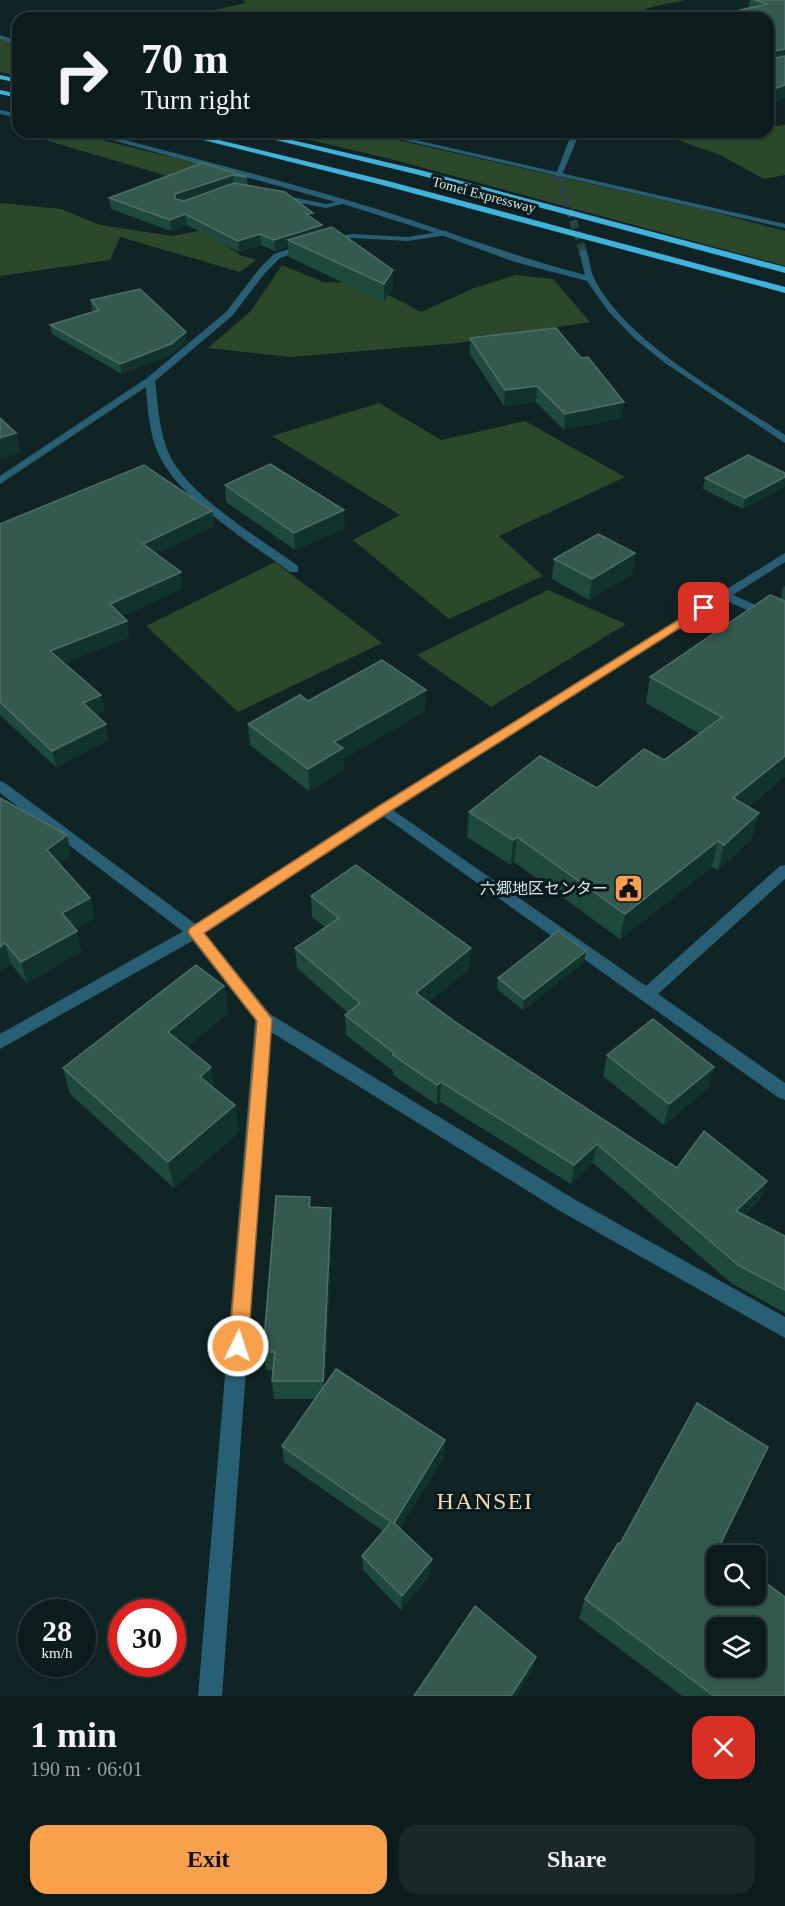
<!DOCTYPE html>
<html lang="en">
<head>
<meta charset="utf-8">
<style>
  :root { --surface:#0c1b1c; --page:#1a2829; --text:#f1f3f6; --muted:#9aa1a3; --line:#2c393b; --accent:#f9a04c }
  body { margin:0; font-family:"Times New Roman","Noto Sans JP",serif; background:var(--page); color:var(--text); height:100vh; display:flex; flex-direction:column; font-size:22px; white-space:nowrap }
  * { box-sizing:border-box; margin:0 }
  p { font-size:20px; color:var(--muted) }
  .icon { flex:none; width:33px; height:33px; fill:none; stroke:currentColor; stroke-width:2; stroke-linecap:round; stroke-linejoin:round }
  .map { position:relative; height:1696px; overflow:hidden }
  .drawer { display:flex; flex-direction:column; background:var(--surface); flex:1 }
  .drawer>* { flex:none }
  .hud { position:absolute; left:12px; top:12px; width:762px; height:126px; border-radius:18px; box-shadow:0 2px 4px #0004,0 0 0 2px var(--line); background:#0c1b1c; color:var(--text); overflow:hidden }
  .tools { position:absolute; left:706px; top:1545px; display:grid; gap:12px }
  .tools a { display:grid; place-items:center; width:60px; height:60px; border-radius:12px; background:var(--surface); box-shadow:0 2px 4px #0004,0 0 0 2px var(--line); font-size:30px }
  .speed { position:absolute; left:18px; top:1599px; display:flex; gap:12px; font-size:30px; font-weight:700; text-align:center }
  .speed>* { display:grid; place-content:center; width:78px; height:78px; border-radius:50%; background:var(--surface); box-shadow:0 2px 4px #0004,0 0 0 2px var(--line); line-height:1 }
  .speed small { font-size:15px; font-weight:400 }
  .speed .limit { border:9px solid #d22; background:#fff; color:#111 }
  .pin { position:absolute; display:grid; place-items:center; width:51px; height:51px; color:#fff; margin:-26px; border-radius:12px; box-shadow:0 3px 9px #0006 }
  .me { position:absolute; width:66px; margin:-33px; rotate:4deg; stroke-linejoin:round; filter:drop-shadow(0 0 4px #0008) }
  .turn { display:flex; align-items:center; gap:21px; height:126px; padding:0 30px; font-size:27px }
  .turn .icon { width:78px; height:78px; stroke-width:2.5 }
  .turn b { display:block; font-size:42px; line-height:51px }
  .round { display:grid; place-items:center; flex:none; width:63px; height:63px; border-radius:18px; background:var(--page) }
  .headline { display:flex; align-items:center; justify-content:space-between; height:102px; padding:0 30px }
  h1 { font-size:36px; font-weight:700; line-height:45px }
  .cta { display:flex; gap:12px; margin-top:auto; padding:12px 30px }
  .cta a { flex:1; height:69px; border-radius:18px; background:var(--accent); color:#111; font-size:24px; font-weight:700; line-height:69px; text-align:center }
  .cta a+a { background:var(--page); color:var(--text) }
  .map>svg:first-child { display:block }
  .green { fill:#2c482b }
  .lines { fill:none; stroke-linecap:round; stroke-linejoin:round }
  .tertiary-tunnel { stroke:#2e4142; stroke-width:8; stroke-dasharray:8 4; stroke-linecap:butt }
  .minor { fill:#295f74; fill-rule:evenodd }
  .tertiary { fill:#295f74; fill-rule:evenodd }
  .motorway { fill:#3fb3dc; fill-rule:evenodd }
  .wall { fill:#20493e }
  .shaded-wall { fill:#11332c }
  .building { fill:#345a50; stroke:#4e6f67; stroke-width:1.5; fill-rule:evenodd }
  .route { fill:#f9a04c; stroke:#a26831; stroke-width:1.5 }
  .labels { text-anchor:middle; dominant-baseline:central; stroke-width:6; stroke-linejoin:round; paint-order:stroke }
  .far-street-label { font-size:14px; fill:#d9e5e6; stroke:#071b1c }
  .poi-label { font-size:16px; fill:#d9e5e6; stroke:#071b1c; text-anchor:end }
  .near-quarter-label { font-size:24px; letter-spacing:1.5px; fill:#fdd6b7; stroke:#071b1c }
</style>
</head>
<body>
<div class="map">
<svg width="785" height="1696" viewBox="0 0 785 1696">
  <rect width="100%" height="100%" fill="#102425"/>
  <g class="green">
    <polygon points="243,0 685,0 651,7 626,18 179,18 246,3"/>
    <polygon points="0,39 18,45 18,76 0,72"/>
    <polygon points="785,125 785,175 764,179 718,154 654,132 716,135 768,132 768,127"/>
    <polygon points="18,132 69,132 208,166 174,178"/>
    <polygon points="276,132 362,132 702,209 785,231 785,266 391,159"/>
    <polygon points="0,203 61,209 100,225 172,236 203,230 240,255 256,260 240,272 120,237 110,260 0,276"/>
    <polygon points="282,265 323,282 366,283 421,312 474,288 516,275 553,279 590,322 458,343 291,357 208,348 251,311"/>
    <polygon points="379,403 441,440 525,421 625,477 499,536 543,576 449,619 353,540 400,515 272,436"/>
    <polygon points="275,562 382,643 238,712 146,626"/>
    <polygon points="548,590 626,624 491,707 417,655"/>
  </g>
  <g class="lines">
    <polyline class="tertiary-tunnel" points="558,175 583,251"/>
    <g class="minor">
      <polygon points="0,35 18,41 18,45 0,39"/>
      <polygon points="368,132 381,132 785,224 785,228"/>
      <polygon points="277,194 326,204 346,200 350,202 326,208 274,198 274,194"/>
      <path d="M 444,231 L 447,231 L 447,235 L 408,241 L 352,238 L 324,243 L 280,258 L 265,273 L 232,316 L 155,381 C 158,405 159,431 169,454 C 187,495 262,540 298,566 L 298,572 L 290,572 C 251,543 179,499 159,455 C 149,434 148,410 146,387 L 0,484 L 0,476 L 147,378 L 226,312 L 259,269 L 274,254 L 319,239 L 352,234 L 408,237 Z"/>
      <polygon points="724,591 785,618 785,627 720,598 720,592"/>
      <polygon points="0,781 5,783 201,928 270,1014 574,1199 785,1317 785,1338 560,1211 271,1032 222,1696 198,1696 255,1020 189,936 0,793"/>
      <polygon points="384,804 646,986 780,866 785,865 785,879 658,994 785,1083 785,1100 779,1098 379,813 377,809"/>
    </g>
    <g class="tertiary">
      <polygon points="0,110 18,114 18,118 0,114"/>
      <path d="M 83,132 L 95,132 C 180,155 266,176 350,201 C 429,224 505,254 585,275 L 579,251 L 586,249 C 590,259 590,271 595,280 C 627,343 727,396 785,435 L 785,443 L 665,363 L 634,338 L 608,311 L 587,281 L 515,262 L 441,235 L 343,204 Z"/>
      <polygon points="572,132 580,132 562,175 555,177"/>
      <polygon points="785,553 785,562 389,813 201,936 0,1049 0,1034 189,928 379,805"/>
    </g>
    <g class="motorway">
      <polygon points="0,75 18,79 18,83 0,79"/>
      <polygon points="0,90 18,94 18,98 0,94"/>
      <polygon points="171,132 186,132 388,181 785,287 785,293 382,185"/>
      <polygon points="243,132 258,132 420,170 785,267 785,273 415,174"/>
    </g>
  </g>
  <g class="wall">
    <polygon points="750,0 785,0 785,98 768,104 768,18 748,8"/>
    <polygon points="202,163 247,177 248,185 313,213 313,219 322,230 393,287 384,302 289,257 288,247 275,251 261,245 239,252 187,225 171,231 111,209 109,198"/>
    <polygon points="91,300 187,342 172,354 122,374 52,334 50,325 94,312 92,310"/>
    <polygon points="470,338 622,418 564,430 536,402 504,406 470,354"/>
    <polygon points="785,473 743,509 703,489 705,478"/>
    <polygon points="225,485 345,528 295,550 226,502"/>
    <polygon points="212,511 214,526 157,554 183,588 122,616 130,637 64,663 101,695 104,711 96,715 109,740 56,767 0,715 0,524"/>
    <polygon points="635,553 632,574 589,600 552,579 554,559"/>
    <polygon points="785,586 785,776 748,807 752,839 718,870 712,867 620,939 514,862 511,865 467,837 469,812 597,788 664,760 700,734 646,703 650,677 781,599 783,587"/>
    <polygon points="308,701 425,711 343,759 344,770 309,791 250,745 248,724"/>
    <polygon points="0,798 71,855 60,864 90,898 95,918 75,929 82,951 27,983 11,964 0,971"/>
    <polygon points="311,896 470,968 429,1002 458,1024 677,1168 760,1200 745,1215 785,1236 785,1313 731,1283 593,1163 571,1184 440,1102 437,1105 393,1075 393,1071 346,1035 345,1015 348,1013 297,968 295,948 325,927 312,917"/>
    <polygon points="586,951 584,962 523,1010 497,989 498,978"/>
    <polygon points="224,986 228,1013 187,1047 214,1088 235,1105 239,1132 174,1188 70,1094 63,1068"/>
    <polygon points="607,1055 714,1067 708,1088 664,1125 603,1076"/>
    <polygon points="310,1197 311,1207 332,1227 325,1385 445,1440 444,1456 400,1528 431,1573 401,1610 363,1570 362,1556 383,1531 284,1462 282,1446 315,1399 274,1399 272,1381 273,1370 266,1370 263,1352"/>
    <polygon points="620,1544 785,1696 682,1696 579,1618 585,1599"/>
  </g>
  <g class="shaded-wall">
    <polygon points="785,49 785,60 768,65 769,52"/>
    <polygon points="785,85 785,98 768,104 768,91"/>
    <polygon points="233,175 234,185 176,209 175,194"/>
    <polygon points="313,213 313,223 306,214"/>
    <polygon points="185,214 187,225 171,231 170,220"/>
    <polygon points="322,225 322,236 288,240 288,247 275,251 274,240"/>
    <polygon points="260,234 261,245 239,252 238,241"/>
    <polygon points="393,270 393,287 384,302 384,284"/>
    <polygon points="186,332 187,342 172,354 122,374 120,364"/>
    <polygon points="537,386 536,402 504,406 505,390"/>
    <polygon points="624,402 622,418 564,430 565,414"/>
    <polygon points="16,433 21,453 0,459 0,438"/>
    <polygon points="785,477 785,487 743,509 745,498"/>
    <polygon points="344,510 345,528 295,550 294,533"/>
    <polygon points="212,511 214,526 145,560 143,544"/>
    <polygon points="635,553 632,574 589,600 592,579"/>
    <polygon points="181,572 183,588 113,621 110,604"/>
    <polygon points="127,621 130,637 54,667 50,651"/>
    <polygon points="426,690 425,711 343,759 344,770 309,791 308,769 334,742"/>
    <polygon points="101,695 104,711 87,720 83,703"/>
    <polygon points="106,724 109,740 56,767 52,751"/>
    <polygon points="785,756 785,776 726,824 733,798"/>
    <polygon points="759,813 752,839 718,870 724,845"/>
    <polygon points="67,835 71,855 53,871 47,850"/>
    <polygon points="517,837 514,862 511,865 513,840"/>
    <polygon points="718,841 712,867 620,939 625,914"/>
    <polygon points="90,898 95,918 67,934 62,913"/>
    <polygon points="77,931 82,951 27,983 21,962"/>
    <polygon points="5,943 11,964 0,971 0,947"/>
    <polygon points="471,948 470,968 416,1013 416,993"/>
    <polygon points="586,951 584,962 523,1010 524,999"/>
    <polygon points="224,986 228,1013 173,1059 168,1032"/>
    <polygon points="211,1067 215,1094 200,1077"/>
    <polygon points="714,1067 708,1088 664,1125 669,1104"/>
    <polygon points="441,1082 440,1102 437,1105 437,1085"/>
    <polygon points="235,1105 239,1132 174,1188 168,1162"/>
    <polygon points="597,1144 593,1163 571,1184 574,1165"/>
    <polygon points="767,1181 760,1200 730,1230 736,1211"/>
    <polygon points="331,1208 332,1227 324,1399 323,1381"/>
    <polygon points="445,1440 444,1456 394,1538 394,1523"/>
    <polygon points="432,1559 431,1573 401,1610 402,1596"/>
    <polygon points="536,1657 532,1671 516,1696 511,1696"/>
  </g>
  <g class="building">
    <polygon points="754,0 785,0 785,49 769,52 768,57 771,59 785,56 785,85 768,91 768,18 704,18 768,4"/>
    <polygon points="202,163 247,177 233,175 175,194 175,199 184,201 234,183 285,192 313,213 306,214 322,225 274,240 260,234 238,241 185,214 170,220 109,198"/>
    <polygon points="332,227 393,270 384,284 288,240"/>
    <polygon points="140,289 186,332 171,344 120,364 50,325 99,310 91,300"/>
    <polygon points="556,328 581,358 588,357 624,402 565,414 537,386 505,390 470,338"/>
    <polygon points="0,418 16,433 0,438"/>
    <polygon points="748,455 785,473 785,477 745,498 705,478"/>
    <polygon points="270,464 344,510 294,533 225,485"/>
    <polygon points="144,465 212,511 143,544 181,572 110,604 127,621 50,651 101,695 83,703 106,724 52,751 0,702 0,524"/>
    <polygon points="598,534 635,553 592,579 554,559"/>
    <polygon points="770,595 785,601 785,756 733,798 759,813 724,845 718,841 625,914 517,837 513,840 469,812 540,756 597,788 644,749 664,760 722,717 650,677"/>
    <polygon points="382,660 426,690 334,742 343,748 308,769 248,724 300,695 308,701"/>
    <polygon points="0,798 67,835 47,850 90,898 62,913 77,931 21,962 5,943 0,947"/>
    <polygon points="356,865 471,948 416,993 458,1024 677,1168 704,1131 767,1181 736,1211 785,1236 785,1290 738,1265 597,1144 574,1165 441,1082 437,1085 393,1055 394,1053 345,1015 360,1003 295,948 339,918 311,896"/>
    <polygon points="558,931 586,951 524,999 498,978"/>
    <polygon points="196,965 224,986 168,1032 211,1067 200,1077 235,1105 168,1162 63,1068"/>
    <polygon points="653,1019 714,1067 669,1104 607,1055"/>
    <polygon points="276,1196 310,1197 309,1207 331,1208 323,1381 272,1381 275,1352 263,1352"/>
    <polygon points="336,1369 445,1440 394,1523 432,1559 402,1596 362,1556 391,1522 282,1446"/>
    <path d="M 697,1403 L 768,1447 L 718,1549 L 727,1556 L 717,1556 L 717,1594 L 756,1594 L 756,1576 L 785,1597 L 785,1696 L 714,1696 L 585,1599 L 618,1543 L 620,1544 ZM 717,1628 L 756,1628 L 756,1666 L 717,1666 Z"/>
    <polygon points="475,1606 536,1657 511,1696 414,1696"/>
  </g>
  <polygon class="route" points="704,604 709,608 708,610 389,812 204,933 272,1019 248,1346 245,1352 238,1355 232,1352 229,1346 257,1021 190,935 188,932 190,928 379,806"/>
  <defs>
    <symbol id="civic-square" viewBox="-11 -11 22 22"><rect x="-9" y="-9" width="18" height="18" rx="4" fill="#f9a04c" stroke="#071b1c"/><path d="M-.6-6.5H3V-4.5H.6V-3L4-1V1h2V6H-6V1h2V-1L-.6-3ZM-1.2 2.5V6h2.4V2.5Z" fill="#111"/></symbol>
  </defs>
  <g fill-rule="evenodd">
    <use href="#civic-square" x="612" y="872" width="33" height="33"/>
  </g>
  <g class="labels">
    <g class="far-street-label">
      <text transform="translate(484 195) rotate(15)">Tomei Expressway</text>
    </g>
    <g class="poi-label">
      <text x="608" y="888">六郷地区センター</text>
    </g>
    <g class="near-quarter-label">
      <text x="485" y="1501">HANSEI</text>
    </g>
  </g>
</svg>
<div class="tools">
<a><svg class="icon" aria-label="search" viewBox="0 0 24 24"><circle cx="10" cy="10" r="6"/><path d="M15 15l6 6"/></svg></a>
<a><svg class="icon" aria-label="layers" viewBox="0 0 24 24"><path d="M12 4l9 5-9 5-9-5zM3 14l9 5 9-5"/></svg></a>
</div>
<div class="speed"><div>28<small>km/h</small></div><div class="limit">30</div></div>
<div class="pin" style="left:704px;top:608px;background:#d93025"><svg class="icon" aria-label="arrive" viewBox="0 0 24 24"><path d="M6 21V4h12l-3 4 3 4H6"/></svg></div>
<svg class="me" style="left:238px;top:1346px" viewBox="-20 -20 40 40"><circle r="17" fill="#f9a04c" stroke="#fff" stroke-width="3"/><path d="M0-11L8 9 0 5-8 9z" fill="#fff"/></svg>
<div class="hud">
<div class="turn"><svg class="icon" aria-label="right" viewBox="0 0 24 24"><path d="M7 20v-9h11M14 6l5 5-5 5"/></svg><div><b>70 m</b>Turn right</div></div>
</div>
</div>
<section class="drawer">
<div class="headline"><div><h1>1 min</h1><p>190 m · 06:01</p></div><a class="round" style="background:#d93025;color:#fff"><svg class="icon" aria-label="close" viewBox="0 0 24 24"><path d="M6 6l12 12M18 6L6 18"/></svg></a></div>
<div class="cta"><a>Exit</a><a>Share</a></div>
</section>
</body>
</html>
